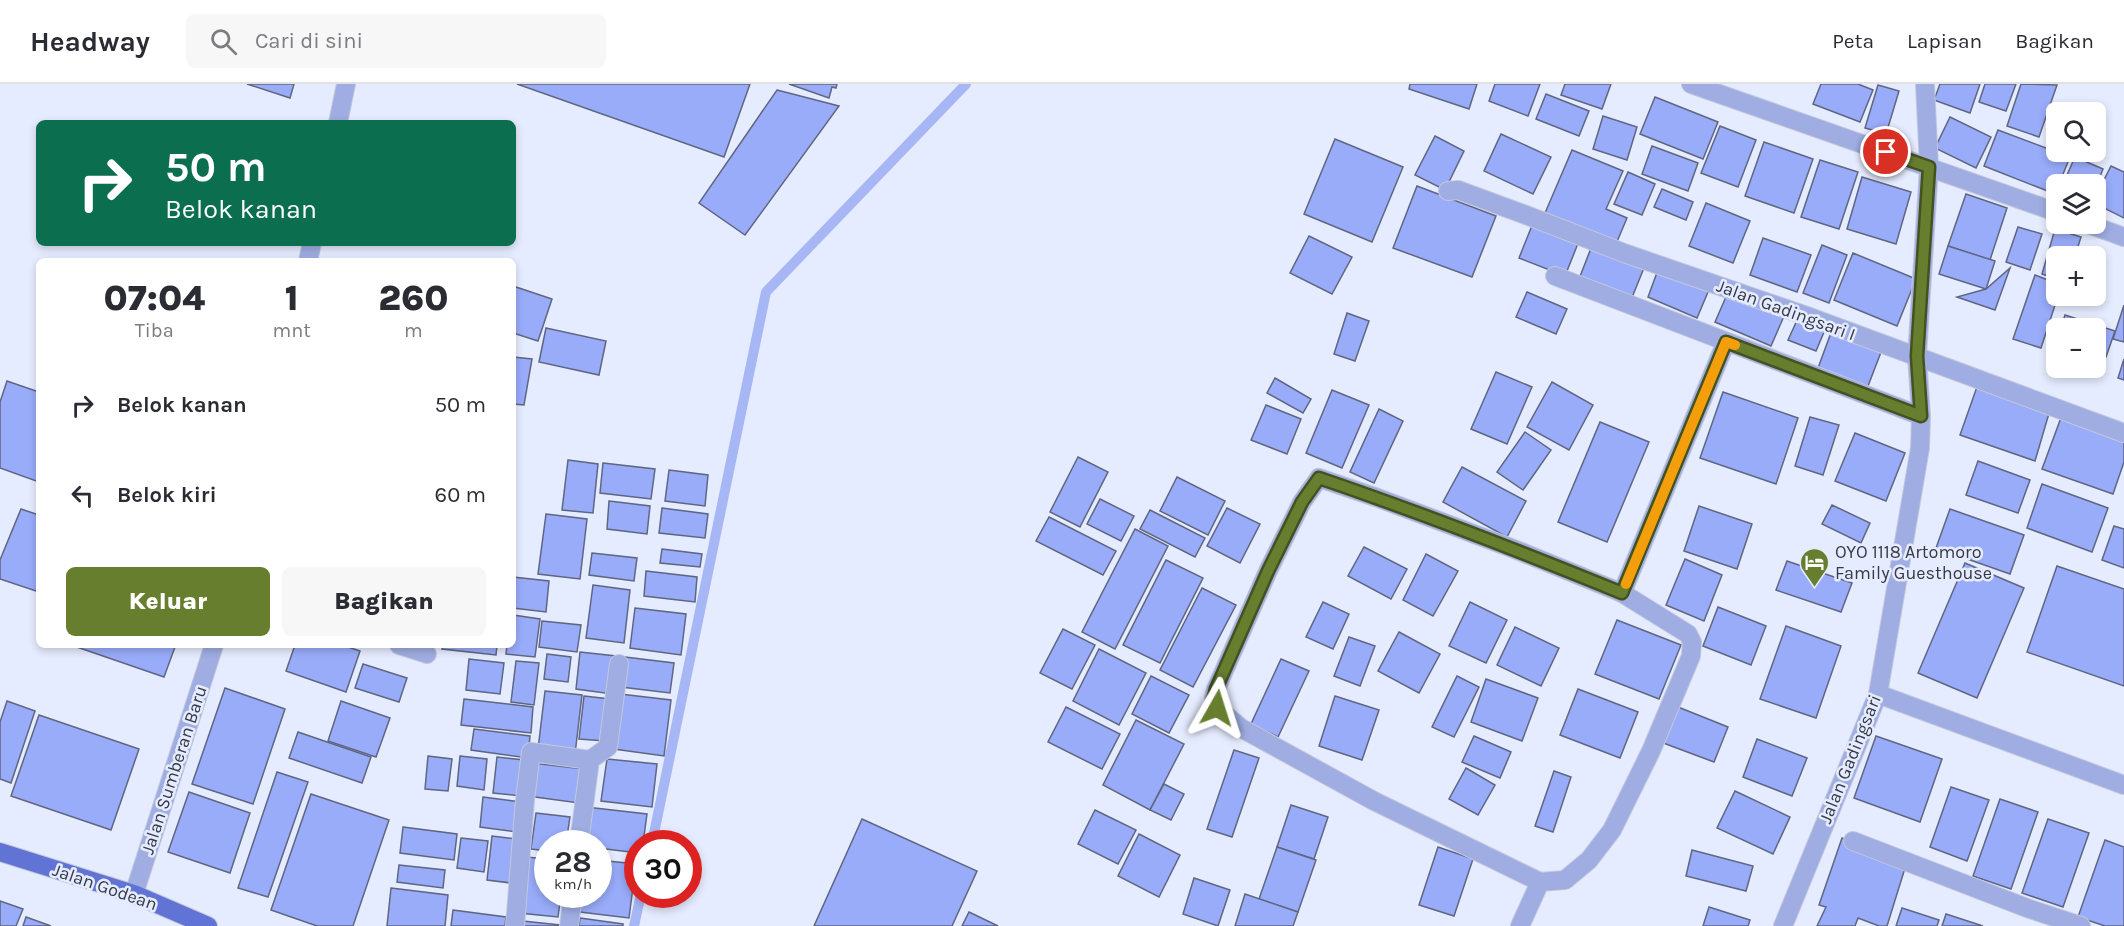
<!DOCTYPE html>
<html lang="id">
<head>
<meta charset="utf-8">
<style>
  :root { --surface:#fff; --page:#f7f7f7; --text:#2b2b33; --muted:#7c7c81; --line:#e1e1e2; --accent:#687e2f }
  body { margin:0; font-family:Karla,sans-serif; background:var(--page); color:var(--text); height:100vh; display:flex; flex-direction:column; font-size:22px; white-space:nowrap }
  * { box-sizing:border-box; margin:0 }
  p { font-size:20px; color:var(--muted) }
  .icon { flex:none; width:33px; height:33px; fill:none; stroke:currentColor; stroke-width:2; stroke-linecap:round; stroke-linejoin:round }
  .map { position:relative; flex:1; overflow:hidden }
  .details { position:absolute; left:36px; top:174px; width:480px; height:390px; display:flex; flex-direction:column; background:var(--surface); border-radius:9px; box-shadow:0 3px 9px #0003 }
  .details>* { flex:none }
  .banner { position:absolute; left:36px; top:36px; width:480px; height:126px; border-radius:9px; box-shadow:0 3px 9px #0003; background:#0b6e4f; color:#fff; overflow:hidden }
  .fabs { position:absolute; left:2046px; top:18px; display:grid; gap:12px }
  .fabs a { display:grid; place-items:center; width:60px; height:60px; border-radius:9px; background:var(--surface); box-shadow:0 3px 9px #0003; font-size:30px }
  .speed { position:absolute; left:534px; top:746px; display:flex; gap:12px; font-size:30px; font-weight:700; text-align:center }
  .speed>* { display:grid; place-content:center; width:78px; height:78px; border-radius:50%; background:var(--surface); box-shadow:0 3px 9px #0003; line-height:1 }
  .speed small { font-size:15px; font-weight:400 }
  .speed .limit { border:9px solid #d22; background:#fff; color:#111 }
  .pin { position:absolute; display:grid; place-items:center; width:51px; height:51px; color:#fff; margin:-26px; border:3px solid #fff; border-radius:50%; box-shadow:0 2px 6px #0007 }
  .me { position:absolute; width:66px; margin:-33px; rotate:6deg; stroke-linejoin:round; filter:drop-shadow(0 0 4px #0008) }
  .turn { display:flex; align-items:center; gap:21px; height:126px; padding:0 30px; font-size:27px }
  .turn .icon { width:78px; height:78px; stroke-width:2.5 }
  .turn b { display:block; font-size:42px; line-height:51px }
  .eta { display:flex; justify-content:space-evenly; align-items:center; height:102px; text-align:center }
  .eta b { font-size:36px; font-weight:800; line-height:42px }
  .button { display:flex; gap:12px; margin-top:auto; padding:12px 30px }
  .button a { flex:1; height:69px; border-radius:9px; background:var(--accent); color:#fff; font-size:24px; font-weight:800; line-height:69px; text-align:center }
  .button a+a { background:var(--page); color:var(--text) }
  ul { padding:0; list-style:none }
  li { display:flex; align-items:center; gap:18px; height:90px; padding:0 30px }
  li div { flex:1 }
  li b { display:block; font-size:22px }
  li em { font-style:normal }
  header { display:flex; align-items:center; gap:36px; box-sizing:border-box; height:84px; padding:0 30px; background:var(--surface); border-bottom:2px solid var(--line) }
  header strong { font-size:28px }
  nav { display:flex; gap:33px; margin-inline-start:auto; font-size:21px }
  .search { width:420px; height:54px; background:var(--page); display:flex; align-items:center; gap:15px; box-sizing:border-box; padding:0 21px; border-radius:9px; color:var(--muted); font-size:22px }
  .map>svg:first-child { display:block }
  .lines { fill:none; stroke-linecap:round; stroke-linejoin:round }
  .stream { stroke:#a7b7f6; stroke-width:10 }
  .building { fill:#99acfa; stroke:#5f6681; stroke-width:1.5 }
  .minor-casing { stroke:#c3c8da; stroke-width:20 }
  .major-casing { stroke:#c3c8da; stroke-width:20 }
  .minor { stroke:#9fade2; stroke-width:18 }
  .major { stroke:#6173d4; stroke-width:18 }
  .route-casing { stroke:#44521f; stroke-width:15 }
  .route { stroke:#687e2f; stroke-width:10 }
  .slow { stroke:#f59e0b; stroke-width:10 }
  .labels { text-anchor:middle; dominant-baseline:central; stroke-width:5; stroke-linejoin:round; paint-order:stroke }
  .street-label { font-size:18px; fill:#363946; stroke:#e6ecff }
  .poi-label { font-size:18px; fill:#363946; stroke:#e6ecff; text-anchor:start }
</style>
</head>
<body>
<header>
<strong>Headway</strong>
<div class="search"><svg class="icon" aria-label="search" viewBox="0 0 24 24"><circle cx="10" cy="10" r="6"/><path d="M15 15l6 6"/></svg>Cari di sini</div>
<nav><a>Peta</a><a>Lapisan</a><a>Bagikan</a></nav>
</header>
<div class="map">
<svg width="2124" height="842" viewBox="0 0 2124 842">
  <rect width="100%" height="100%" fill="#e6ecff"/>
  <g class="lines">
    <g class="stream">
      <polyline points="652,759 766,208 966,0"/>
      <polyline points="634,842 641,810"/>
    </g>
  </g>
  <g class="building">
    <polygon points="247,0 294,0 290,14"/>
    <polygon points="517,0 750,0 724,73"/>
    <polygon points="789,0 837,0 836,4 832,3 829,14"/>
    <polygon points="1410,0 1477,0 1469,25 1409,5"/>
    <polygon points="1495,0 1540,0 1528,32 1489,17"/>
    <polygon points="1565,0 1611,0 1602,25 1561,11"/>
    <polygon points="1821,0 1858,0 1873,6 1860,38 1813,20"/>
    <polygon points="1940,0 1980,0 1970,29 1934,16"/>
    <polygon points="1985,0 2016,0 2006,27 1979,18"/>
    <polygon points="2021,0 2057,1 2039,53 2007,42"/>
    <polygon points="1878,1 1899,7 1886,50 1865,44"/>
    <polygon points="777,6 839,22 745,151 699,119"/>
    <polygon points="1546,10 1589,27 1579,52 1536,35"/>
    <polygon points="1655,13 1718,38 1703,75 1640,50"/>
    <polygon points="1603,32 1637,43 1627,76 1593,65"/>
    <polygon points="1950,33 1991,53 1976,84 1935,64"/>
    <polygon points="1720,42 1756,56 1738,103 1701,89"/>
    <polygon points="1998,46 2070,73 2059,100 2056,100 2055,110 1984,82"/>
    <polygon points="1501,50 1551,73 1533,110 1484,87"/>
    <polygon points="1435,52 1464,67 1445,106 1415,91"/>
    <polygon points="1335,55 1403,83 1372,158 1304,130"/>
    <polygon points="1764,58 1813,75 1794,129 1745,112"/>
    <polygon points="1652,62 1698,79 1688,107 1642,90"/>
    <polygon points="1572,66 1623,87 1606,125 1627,134 1616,160 1545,129"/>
    <polygon points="2075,73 2103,85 2096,103 2096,100 2063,100"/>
    <polygon points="1820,76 1858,88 1839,145 1801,133"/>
    <polygon points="2111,82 2124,88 2124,134 2096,120 2096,112"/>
    <polygon points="1628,88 1655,100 1642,131 1614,120"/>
    <polygon points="1862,93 1911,108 1896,160 1847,145"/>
    <polygon points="1417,102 1496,132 1472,193 1393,164"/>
    <polygon points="1662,105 1693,118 1686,136 1654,123"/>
    <polygon points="1966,110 2007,124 1990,176 1948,162"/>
    <polygon points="1706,119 1750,137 1733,179 1689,162"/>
    <polygon points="1533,139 1579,157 1565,192 1519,174"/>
    <polygon points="2018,143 2042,150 2030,186 2006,178"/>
    <polygon points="2055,145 2081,153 2075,172 2056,172 2056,195 2042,190"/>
    <polygon points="1309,152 1352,173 1332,210 1290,189"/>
    <polygon points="1763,154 1811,171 1797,208 1750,191"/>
    <polygon points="1593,159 1646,179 1631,216 1579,195"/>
    <polygon points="1822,161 1847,171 1829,219 1803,209"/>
    <polygon points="1948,162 1995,177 1986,205 1939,190"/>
    <polygon points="1853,169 1916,195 1897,242 1834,216"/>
    <polygon points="1659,183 1711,201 1697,234 1648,213"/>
    <polygon points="2010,184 1995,226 1957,213 1986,205"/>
    <polygon points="2035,191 2056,199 2056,212 2058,212 2041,264 2013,255"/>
    <polygon points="513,202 552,215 538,257 513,249"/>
    <polygon points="1729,206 1785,230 1771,262 1715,238"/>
    <polygon points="1527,208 1567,225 1556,250 1516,233"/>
    <polygon points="2124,221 2124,258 2113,255"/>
    <polygon points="1347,229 1369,237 1355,277 1334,270"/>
    <polygon points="2065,231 2115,247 2106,273 2096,269 2096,244 2061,244"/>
    <polygon points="1799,232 1827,241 1816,267 1788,256"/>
    <polygon points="546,244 606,257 599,291 539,278"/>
    <polygon points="1832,246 1883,263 1868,302 1818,284"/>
    <polygon points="513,273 532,275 524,321 513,320"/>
    <polygon points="2124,275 2124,296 2118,294"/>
    <polygon points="1496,288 1532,303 1507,360 1471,345"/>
    <polygon points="1275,294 1311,315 1303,329 1267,309"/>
    <polygon points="7,297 39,308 39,398 0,384 0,318"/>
    <polygon points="1552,298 1593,321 1569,366 1527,343"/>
    <polygon points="1978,300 2050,326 2035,377 1960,351"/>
    <polygon points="1332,306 1369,321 1342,384 1306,369"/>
    <polygon points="1723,308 1798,334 1776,400 1700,374"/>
    <polygon points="1266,321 1301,335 1287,370 1251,356"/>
    <polygon points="1379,325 1403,337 1374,399 1350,388"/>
    <polygon points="2062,331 2124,353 2124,378 2113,410 2042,385"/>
    <polygon points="1810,333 1839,341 1823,391 1795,382"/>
    <polygon points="1600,338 1649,358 1607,458 1558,438"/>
    <polygon points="1525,348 1551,366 1523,406 1497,388"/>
    <polygon points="1855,349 1905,369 1886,417 1835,397"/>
    <polygon points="1078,373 1108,388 1080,443 1050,428"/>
    <polygon points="568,376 598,380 593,429 562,426"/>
    <polygon points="1978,377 2030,396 2018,429 1966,411"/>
    <polygon points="603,379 655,385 651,415 600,409"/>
    <polygon points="1462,383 1526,417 1507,453 1443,418"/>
    <polygon points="669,386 708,391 705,422 665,417"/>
    <polygon points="1177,393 1225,417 1208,451 1160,427"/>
    <polygon points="2042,400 2108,424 2092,468 2027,444"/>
    <polygon points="1100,415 1134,432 1121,457 1087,440"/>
    <polygon points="609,417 650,422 647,450 607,445"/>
    <polygon points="1832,421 1870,439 1861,459 1822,440"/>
    <polygon points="1699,422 1752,440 1737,485 1684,467"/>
    <polygon points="662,424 708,430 705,454 659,449"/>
    <polygon points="1227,424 1260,440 1240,479 1207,462"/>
    <polygon points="21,425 39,431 39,508 0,495 0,476"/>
    <polygon points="1950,425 2024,451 2010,490 1936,464"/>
    <polygon points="1150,426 1205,454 1195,473 1140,445"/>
    <polygon points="546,430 587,435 580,495 538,490"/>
    <polygon points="1049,433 1116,467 1103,491 1036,457"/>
    <polygon points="2114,442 2124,445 2124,484 2102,476"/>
    <polygon points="1135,445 1168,462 1115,565 1082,548"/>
    <polygon points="1364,463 1407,485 1391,515 1348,492"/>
    <polygon points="662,465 702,470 700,483 660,479"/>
    <polygon points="592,469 637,474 634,497 589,491"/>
    <polygon points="1426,470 1458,487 1433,532 1403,516"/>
    <polygon points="1685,475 1722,491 1704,537 1666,521"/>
    <polygon points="1166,476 1203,494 1160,579 1123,561"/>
    <polygon points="1787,477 1852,499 1841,528 1776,506"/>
    <polygon points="1965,479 2024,504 1977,614 1918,589"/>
    <polygon points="2057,482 2124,505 2124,602 2027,568"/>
    <polygon points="646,487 697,493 695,518 644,512"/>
    <polygon points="513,493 549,497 546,528 513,524"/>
    <polygon points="593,501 630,506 624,559 586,554"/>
    <polygon points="1202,504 1236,521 1193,603 1160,586"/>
    <polygon points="1323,518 1349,530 1333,565 1306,553"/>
    <polygon points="1470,518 1507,536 1486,579 1449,562"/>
    <polygon points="1718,523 1766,542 1751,581 1703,562"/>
    <polygon points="635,524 686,530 681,571 630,564"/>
    <polygon points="513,531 540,535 535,573 506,570 507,561 513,561"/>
    <polygon points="1617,536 1681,561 1659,615 1595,590"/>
    <polygon points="542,537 581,541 577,568 539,563"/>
    <polygon points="1786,542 1841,562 1816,634 1760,615"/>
    <polygon points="1515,543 1559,564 1541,602 1497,581"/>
    <polygon points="1063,545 1095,561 1072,605 1040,589"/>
    <polygon points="1399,548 1440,570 1419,609 1378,587"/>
    <polygon points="1349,553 1375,562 1360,602 1334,592"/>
    <polygon points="71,561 170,561 175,563 164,593"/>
    <polygon points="295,561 342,561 360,567 346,608 286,587"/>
    <polygon points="443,561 497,561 496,571 442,565"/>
    <polygon points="1099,565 1146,589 1119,641 1073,617"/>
    <polygon points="580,568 616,572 612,610 576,605"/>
    <polygon points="547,570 571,573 568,598 544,595"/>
    <polygon points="625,573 674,579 670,609 621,603"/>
    <polygon points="469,575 504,579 500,610 466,606"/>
    <polygon points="1281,575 1309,587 1278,653 1251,640"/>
    <polygon points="516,577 539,579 534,621 511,618"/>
    <polygon points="363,580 407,594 399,618 355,604"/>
    <polygon points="1151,592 1189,611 1169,649 1132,630"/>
    <polygon points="1457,592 1479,603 1454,653 1432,643"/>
    <polygon points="1486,595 1538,614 1522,657 1471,638"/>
    <polygon points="225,604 285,625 253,720 192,700"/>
    <polygon points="1578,605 1638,628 1620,674 1560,651"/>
    <polygon points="545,607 582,611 575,670 538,665"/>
    <polygon points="620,610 671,616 664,672 614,665"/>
    <polygon points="584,612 610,615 605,657 579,655"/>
    <polygon points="1335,612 1379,626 1362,676 1319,662"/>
    <polygon points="464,615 533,623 531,649 461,641"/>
    <polygon points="7,617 35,627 11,699 0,695 0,638"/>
    <polygon points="341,617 390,634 376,673 328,657"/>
    <polygon points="1673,621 1728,643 1714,678 1658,657"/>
    <polygon points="1066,623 1120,650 1102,685 1048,658"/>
    <polygon points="39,631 139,665 111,746 11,712"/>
    <polygon points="1136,636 1184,660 1150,726 1103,701"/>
    <polygon points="474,645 530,652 528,674 471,666"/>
    <polygon points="298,648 371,673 362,699 289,674"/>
    <polygon points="1474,652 1511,668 1500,694 1462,678"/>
    <polygon points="1876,652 1942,675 1920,738 1854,714"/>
    <polygon points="1757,655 1807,674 1792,712 1743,693"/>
    <polygon points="1234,666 1259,674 1232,753 1207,745"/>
    <polygon points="428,672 452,675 448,707 425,705"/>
    <polygon points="460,672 487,675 484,706 457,702"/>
    <polygon points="497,673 525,676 521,712 493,709"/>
    <polygon points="607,675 657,680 652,723 601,717"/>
    <polygon points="532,679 584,685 579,719 528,712"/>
    <polygon points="1466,684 1495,701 1478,731 1449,715"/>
    <polygon points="1554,687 1571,693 1553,748 1535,742"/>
    <polygon points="277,688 308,698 268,813 238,804"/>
    <polygon points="1164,700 1184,710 1171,736 1150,726"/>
    <polygon points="1951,703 1989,716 1967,777 1930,763"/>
    <polygon points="1735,707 1790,733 1773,770 1717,744"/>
    <polygon points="189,708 250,729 230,789 168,768"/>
    <polygon points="311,710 389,736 353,842 317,842 271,826"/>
    <polygon points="483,713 521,718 517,748 480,743"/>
    <polygon points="2000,715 2038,728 2011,805 1973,792"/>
    <polygon points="1291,721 1328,733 1314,775 1277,763"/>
    <polygon points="586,723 647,730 643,759 638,759 638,769 598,764 598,759 581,759"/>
    <polygon points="1095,726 1136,746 1118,780 1078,760"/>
    <polygon points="536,729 570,733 566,759 548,759 548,767 531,765"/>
    <polygon points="862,735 977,787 952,842 814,842"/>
    <polygon points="2048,735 2089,749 2063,823 2022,809"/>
    <polygon points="403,743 457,750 454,776 400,769"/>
    <polygon points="1139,750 1180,771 1159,813 1118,792"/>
    <polygon points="492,752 517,755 511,799 487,796"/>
    <polygon points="461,754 488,757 484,788 457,784"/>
    <polygon points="1842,754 1906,781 1887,842 1879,842 1858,834 1855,842 1817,842 1826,823 1819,821"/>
    <polygon points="2105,756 2124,763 2124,842 2105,842 2078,833"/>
    <polygon points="1277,763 1316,776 1298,828 1259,815"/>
    <polygon points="1438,763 1473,775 1454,832 1419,821"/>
    <polygon points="1692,766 1753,782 1746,807 1686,792"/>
    <polygon points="525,773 548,775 548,810 561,810 558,833 519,829"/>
    <polygon points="598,776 636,780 629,834 572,827 574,810 598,810"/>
    <polygon points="399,781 445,786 443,804 397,798"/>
    <polygon points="1194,794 1230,806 1218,842 1183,830"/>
    <polygon points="391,804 448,811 445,842 387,842"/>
    <polygon points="1245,810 1298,828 1293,842 1235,842"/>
    <polygon points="0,817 23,825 16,842 0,842"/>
    <polygon points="1709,823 1750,836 1748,842 1703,842"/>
    <polygon points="1902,824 1939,836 1937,842 1896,842"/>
    <polygon points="453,826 506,833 505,842 451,842"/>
    <polygon points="969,828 998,842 962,842"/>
    <polygon points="1946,830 1983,842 1942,842"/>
    <polygon points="26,833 51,842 23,842"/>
    <polygon points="580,834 623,840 623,842 579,842"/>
    <polygon points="523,837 560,841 560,842 522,842"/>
  </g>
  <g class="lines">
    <defs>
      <g id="minor">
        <polyline points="1691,0 2056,128"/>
        <polyline points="338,39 346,0"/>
        <polyline points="1448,107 1458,106 1526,131 1624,169 1807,232 2124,349"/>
        <polyline points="2088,140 2124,153"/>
        <polyline points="308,177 312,159"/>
        <polyline points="1555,192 1921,332"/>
        <polyline points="1622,509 1726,258"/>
        <polyline points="399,561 427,570"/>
        <polyline points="1878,610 2124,701"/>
        <polyline points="1853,757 2027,824 2081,842"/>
        <polyline points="579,759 590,676 608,663 619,580"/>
        <polyline points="134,810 214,561"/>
        <polyline points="515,842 525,716 531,668 590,676"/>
        <polyline points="569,842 573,810"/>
        <polyline points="1520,842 1540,798 1374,717 1241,644 1217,624 1214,614 1216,605 1268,487 1302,418 1319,394 1378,414 1514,465 1622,509 1688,550 1692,558 1691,572 1651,667 1612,746 1589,776 1565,796 1540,798"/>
        <polyline points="1783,842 1878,610 1920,364 1921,332 1917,272 1929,83 1925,0"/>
      </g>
      <polyline id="major" points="0,768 134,810 208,842"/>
    </defs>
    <use href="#minor" class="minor-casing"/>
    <use href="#major" class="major-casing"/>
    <use href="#minor" class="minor"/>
    <use href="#major" class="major"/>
  </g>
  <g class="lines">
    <defs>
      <path id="route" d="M 1217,624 L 1214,614 L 1216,605 L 1268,487 L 1302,418 L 1319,394 C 1422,429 1522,468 1622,509 L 1726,258 L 1921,332 L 1917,272 L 1929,83 L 1886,68"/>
    </defs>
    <use href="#route" class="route-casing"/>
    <use href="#route" class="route"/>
    <polyline class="slow" points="1626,500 1726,258 1735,261"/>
  </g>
  <defs>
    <symbol id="hotel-pin" viewBox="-11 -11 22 30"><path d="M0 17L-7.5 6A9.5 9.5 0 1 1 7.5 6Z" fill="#687e2f" stroke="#e6ecff"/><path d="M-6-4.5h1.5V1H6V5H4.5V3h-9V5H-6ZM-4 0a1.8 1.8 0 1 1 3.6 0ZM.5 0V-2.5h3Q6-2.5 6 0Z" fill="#fff"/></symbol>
  </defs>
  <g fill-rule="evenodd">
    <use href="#hotel-pin" x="1798" y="462" width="33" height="45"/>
  </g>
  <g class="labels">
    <g class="street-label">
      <text transform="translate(1786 226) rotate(20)">Jalan Gadingsari I</text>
      <text transform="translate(1850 675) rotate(-68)">Jalan Gadingsari</text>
      <text transform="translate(174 686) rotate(-72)">Jalan Sumberan Baru</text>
      <text transform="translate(105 803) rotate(19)">Jalan Godean</text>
    </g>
    <g class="poi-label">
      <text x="1835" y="468">OYO 1118 Artomoro<tspan x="1835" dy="21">Family Guesthouse</tspan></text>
    </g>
  </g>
</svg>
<div class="fabs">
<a><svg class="icon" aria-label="search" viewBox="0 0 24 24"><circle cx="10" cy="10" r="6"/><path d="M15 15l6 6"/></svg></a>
<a><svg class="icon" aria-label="layers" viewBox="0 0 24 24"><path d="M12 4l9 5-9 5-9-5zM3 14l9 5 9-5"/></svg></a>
<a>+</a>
<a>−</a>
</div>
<div class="speed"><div>28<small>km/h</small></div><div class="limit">30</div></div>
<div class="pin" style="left:1886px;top:68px;background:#d93025"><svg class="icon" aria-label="arrive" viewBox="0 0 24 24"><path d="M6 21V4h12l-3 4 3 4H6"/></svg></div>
<svg class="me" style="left:1217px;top:624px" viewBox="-20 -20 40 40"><path d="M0-17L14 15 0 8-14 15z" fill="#687e2f" stroke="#fff" stroke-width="4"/></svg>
<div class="banner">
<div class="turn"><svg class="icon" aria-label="right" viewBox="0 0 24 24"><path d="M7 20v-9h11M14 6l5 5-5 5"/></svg><div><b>50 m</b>Belok kanan</div></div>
</div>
<section class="details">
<div class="eta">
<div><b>07:04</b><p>Tiba</p></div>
<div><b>1</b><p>mnt</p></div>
<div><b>260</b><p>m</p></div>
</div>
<ul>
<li><svg class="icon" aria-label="right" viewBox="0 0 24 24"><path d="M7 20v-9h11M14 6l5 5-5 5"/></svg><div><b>Belok kanan</b></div><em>50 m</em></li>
<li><svg class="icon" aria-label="left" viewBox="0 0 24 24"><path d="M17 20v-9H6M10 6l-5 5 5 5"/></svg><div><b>Belok kiri</b></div><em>60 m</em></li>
</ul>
<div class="button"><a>Keluar</a><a>Bagikan</a></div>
</section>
</div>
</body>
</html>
